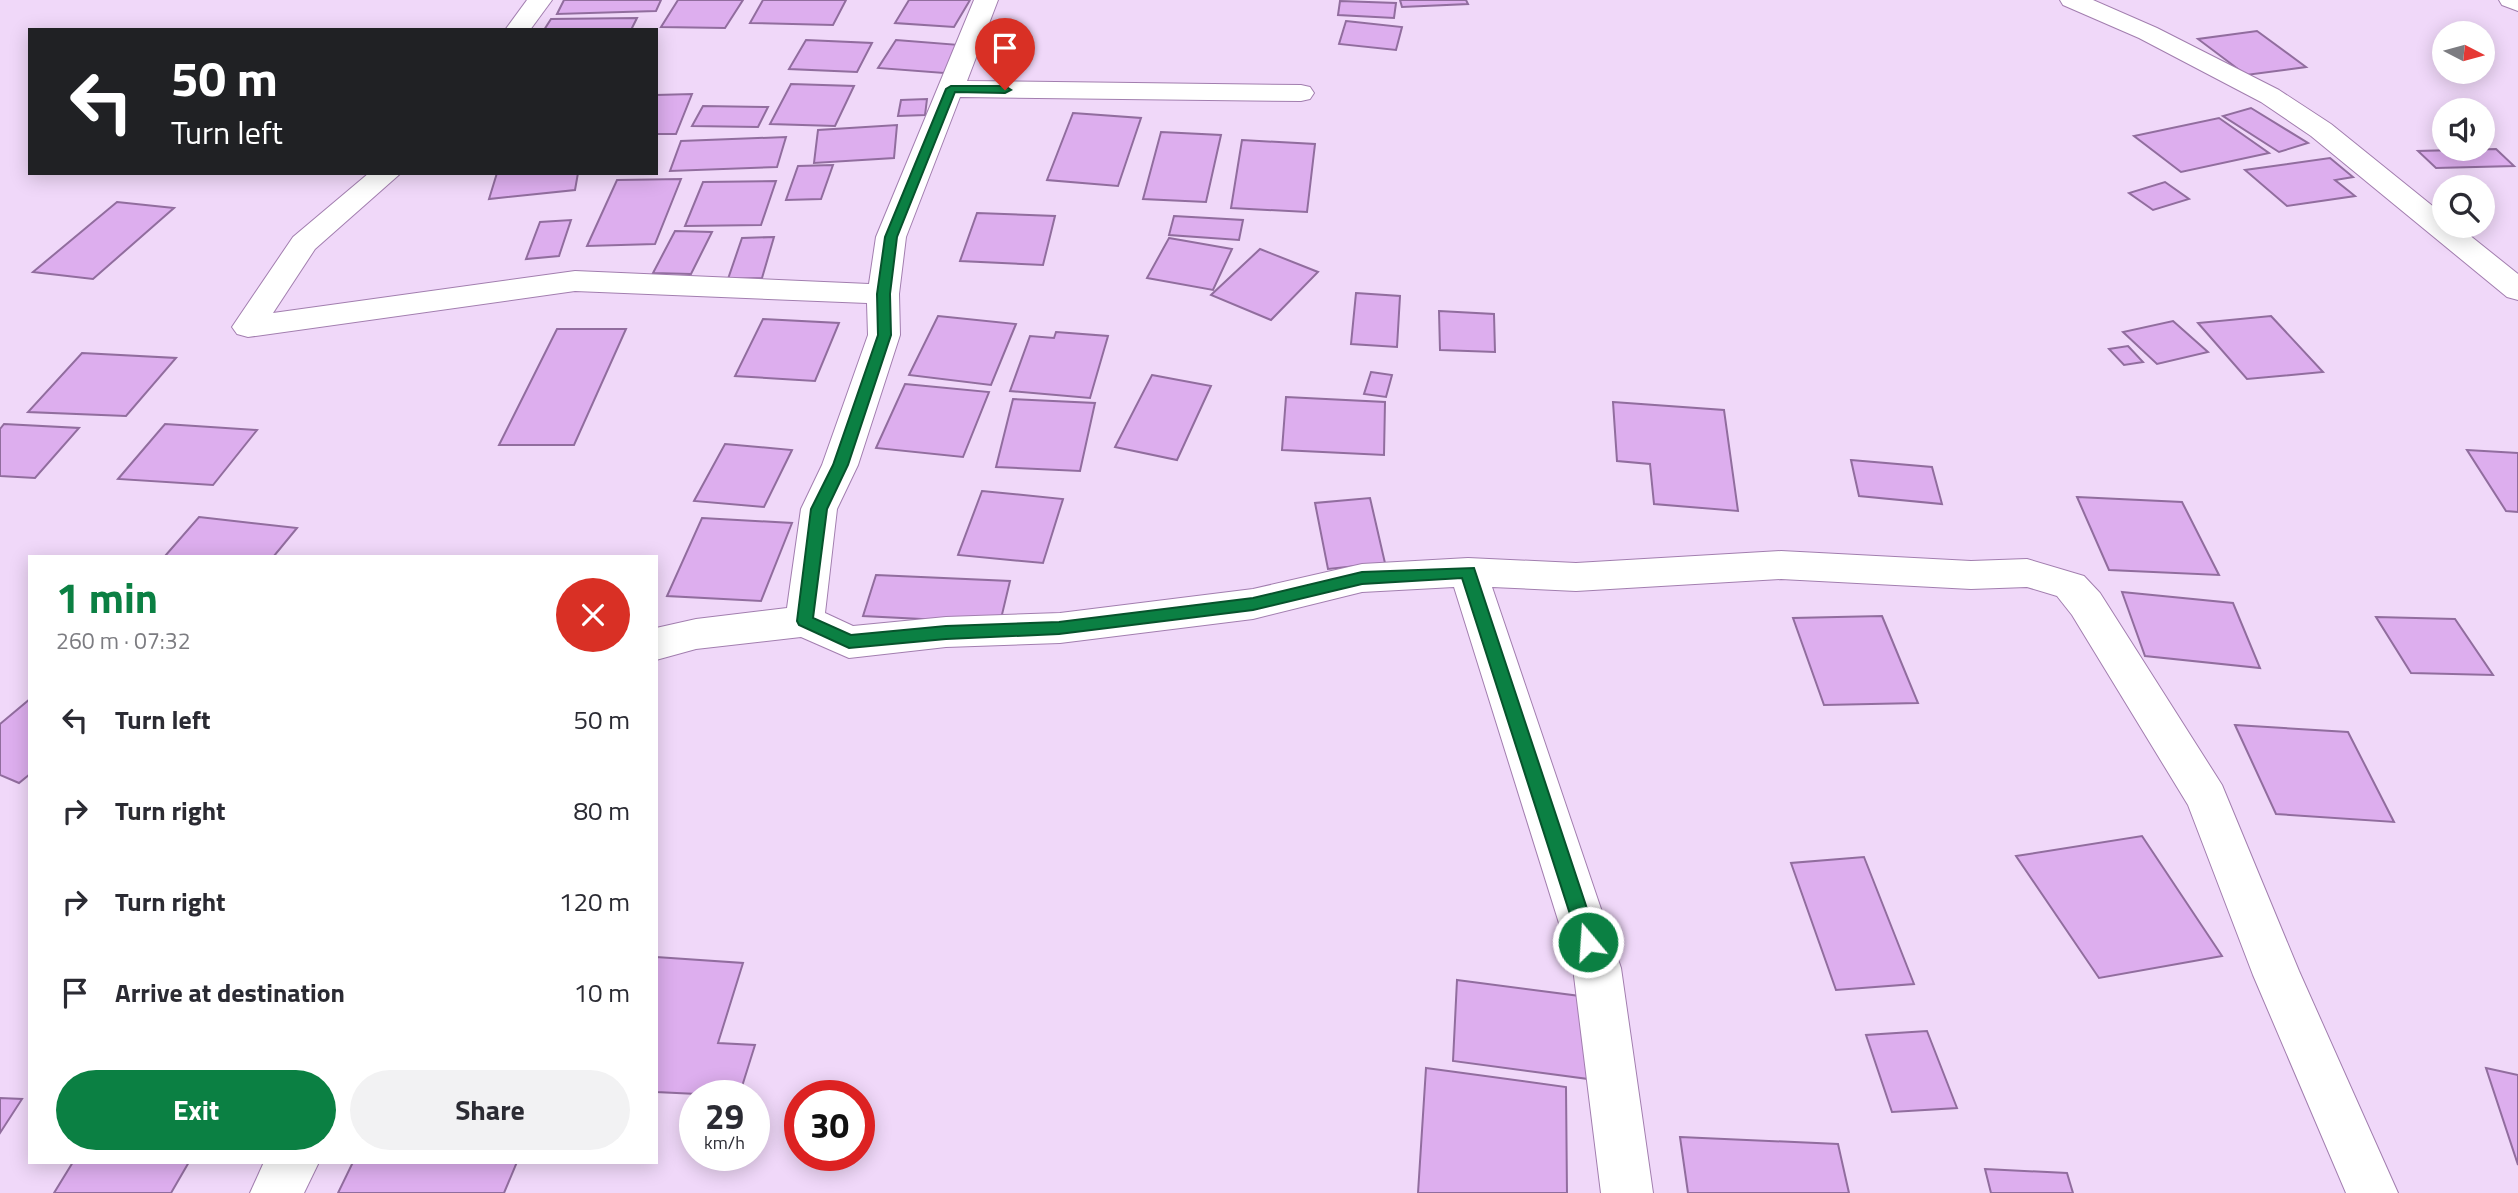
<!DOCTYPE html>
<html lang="en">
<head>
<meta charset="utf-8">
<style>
  :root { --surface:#fff; --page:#f2f2f3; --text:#2b2b33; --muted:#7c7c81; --accent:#0b8043 }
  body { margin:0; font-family:"Titillium Web",sans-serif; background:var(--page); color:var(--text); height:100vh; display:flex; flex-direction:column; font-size:26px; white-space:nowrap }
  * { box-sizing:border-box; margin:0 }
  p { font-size:23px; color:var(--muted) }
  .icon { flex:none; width:38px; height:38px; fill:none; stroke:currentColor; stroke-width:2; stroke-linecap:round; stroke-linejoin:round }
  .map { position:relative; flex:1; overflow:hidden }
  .drawer { position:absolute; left:28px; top:555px; width:630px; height:609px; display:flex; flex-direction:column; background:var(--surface); border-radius:0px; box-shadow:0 4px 18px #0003 }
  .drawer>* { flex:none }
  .top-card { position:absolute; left:28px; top:28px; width:630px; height:147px; border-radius:0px; box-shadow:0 4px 18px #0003; background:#202124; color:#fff; overflow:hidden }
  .needle { width:46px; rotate:96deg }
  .buttons { position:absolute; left:2432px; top:21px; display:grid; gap:14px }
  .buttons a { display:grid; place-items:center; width:63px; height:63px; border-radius:50%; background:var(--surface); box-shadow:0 4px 18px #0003; font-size:35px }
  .speed { position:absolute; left:679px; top:1080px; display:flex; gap:14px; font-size:35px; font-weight:700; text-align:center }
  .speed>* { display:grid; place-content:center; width:91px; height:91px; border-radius:50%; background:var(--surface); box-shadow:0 4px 18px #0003; line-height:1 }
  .speed small { font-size:18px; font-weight:400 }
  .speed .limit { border:10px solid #d22; background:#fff; color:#111 }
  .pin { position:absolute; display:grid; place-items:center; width:60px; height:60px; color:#fff; margin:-72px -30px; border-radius:50% 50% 50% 0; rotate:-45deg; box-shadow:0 0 7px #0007 }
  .pin .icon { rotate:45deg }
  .me { position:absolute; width:77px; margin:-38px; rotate:342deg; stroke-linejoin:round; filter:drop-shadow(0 0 5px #0008) }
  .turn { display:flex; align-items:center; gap:24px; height:147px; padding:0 28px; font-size:32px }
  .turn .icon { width:91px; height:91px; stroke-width:2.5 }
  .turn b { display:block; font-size:49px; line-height:60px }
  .round { display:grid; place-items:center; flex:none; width:74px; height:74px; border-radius:37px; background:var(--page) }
  .head { display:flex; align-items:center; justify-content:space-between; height:119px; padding:0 28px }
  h1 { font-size:42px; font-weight:700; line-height:52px; color:var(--accent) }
  .primary-button { display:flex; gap:14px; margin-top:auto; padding:14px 28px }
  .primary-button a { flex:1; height:80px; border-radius:42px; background:var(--accent); color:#fff; font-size:28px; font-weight:700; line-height:80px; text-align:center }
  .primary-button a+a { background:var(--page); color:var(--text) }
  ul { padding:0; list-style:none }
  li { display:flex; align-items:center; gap:21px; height:91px; padding:0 28px }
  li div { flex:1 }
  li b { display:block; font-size:26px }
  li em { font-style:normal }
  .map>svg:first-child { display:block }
  .building { fill:#ddaeee; stroke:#916d9e; stroke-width:2 }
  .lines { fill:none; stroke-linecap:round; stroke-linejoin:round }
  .street-casing { stroke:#a27eaf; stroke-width:2 }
  .street { fill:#fff; fill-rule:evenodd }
  .route { fill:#0b8043; stroke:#07532c; stroke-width:2 }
</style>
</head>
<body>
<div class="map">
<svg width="2518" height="1193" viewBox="0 0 2518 1193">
  <rect width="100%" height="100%" fill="#f0d8f9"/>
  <g class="building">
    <polygon points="564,0 661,0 656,11 557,14"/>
    <polygon points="678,0 743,0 725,28 661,27"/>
    <polygon points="763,0 846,0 833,25 750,23"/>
    <polygon points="909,0 970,0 954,27 895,23"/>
    <polygon points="1400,0 1466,0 1468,4 1402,7"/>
    <polygon points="1340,1 1396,3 1394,18 1338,15"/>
    <polygon points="637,18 631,30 544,30 551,19"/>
    <polygon points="1346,21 1402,27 1396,50 1339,44"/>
    <polygon points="2257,31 2306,67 2246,75 2198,39"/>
    <polygon points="806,40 872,43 857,72 789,69"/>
    <polygon points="896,40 960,45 944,73 878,68"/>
    <polygon points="791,84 854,86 835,126 770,124"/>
    <polygon points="692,94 676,134 656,134 656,95"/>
    <polygon points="927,99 925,115 898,116 901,100"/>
    <polygon points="703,106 768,107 758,127 692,126"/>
    <polygon points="2251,108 2308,143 2279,152 2223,116"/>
    <polygon points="1073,113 1141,118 1118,186 1047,180"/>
    <polygon points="2219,118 2269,153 2181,172 2134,136"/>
    <polygon points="897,125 894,158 814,163 818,130"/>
    <polygon points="1161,132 1221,135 1206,202 1143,199"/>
    <polygon points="786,137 777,167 670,171 681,141"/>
    <polygon points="1242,140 1315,144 1307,212 1231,208"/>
    <polygon points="2496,149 2514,166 2436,168 2418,151"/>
    <polygon points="2330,158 2353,177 2335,180 2355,196 2287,206 2245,170"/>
    <polygon points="833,165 821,199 786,200 798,166"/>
    <polygon points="497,173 578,173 575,190 489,199"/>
    <polygon points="681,179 655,244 587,246 617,180"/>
    <polygon points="776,181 761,225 685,226 703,182"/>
    <polygon points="2165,182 2189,199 2153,210 2129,193"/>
    <polygon points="117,202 174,208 93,279 33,272"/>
    <polygon points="977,213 1055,216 1043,265 960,261"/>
    <polygon points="1174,216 1243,220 1239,240 1169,235"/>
    <polygon points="571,220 559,256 526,259 540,222"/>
    <polygon points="675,231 712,232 691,274 653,273"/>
    <polygon points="774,237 762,278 728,279 742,238"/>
    <polygon points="1169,238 1232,249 1213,290 1147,278"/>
    <polygon points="1260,249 1318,272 1271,320 1211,295"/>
    <polygon points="1356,293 1400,296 1397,347 1351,344"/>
    <polygon points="1439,311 1494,314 1495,352 1440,350"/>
    <polygon points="938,316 1016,324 991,385 909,375"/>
    <polygon points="2271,316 2323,372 2247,379 2198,323"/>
    <polygon points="763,319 839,323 815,381 735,376"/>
    <polygon points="2173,321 2208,352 2157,364 2123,332"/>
    <polygon points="557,329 626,329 574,445 499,445"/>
    <polygon points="1056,332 1108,336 1090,398 1010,391 1030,336 1054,338"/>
    <polygon points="2128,346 2143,362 2124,365 2109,349"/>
    <polygon points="82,353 176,358 126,416 28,412"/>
    <polygon points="1371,372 1392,375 1386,397 1364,394"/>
    <polygon points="1152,375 1211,386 1177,460 1115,447"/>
    <polygon points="905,384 989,392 963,457 876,448"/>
    <polygon points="1286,397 1385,402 1384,455 1282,450"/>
    <polygon points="1013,399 1095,403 1080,471 996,467"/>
    <polygon points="1613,402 1724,410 1738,511 1654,504 1650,464 1617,461"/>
    <polygon points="4,424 79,428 35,478 0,476 0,429"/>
    <polygon points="165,424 257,430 213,485 118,479"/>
    <polygon points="725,444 792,450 764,507 694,501"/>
    <polygon points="2467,450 2518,453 2518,512 2506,511"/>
    <polygon points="1851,460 1932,467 1942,504 1859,496"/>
    <polygon points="982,491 1063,499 1043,563 958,555"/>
    <polygon points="2077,497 2182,502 2219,575 2109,570"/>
    <polygon points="1370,498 1385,563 1328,569 1315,503"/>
    <polygon points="199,517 297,528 274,556 165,556"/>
    <polygon points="702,518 792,523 761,601 667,596"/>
    <polygon points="876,575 1010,581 1000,623 863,616"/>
    <polygon points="2122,592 2233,603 2260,668 2145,656"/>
    <polygon points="1882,616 1918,703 1824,705 1793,618"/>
    <polygon points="2376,617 2455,619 2493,675 2411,673"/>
    <polygon points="30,699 30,774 19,783 0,775 0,724"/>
    <polygon points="2235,725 2348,732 2394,822 2276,814"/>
    <polygon points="2142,836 2222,956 2099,978 2016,856"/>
    <polygon points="1864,857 1914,984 1836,990 1791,863"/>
    <polygon points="656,957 743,963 718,1043 755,1045 739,1096 656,1092"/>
    <polygon points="1457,980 1595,998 1596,1080 1453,1061"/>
    <polygon points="1927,1031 1957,1108 1892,1112 1866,1035"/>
    <polygon points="1426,1068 1566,1087 1567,1193 1418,1193"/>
    <polygon points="2486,1068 2518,1075 2518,1165"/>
    <polygon points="0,1098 22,1099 0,1133"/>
    <polygon points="1680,1137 1838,1144 1849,1193 1688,1193"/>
    <polygon points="73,1162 189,1162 171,1193 54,1193"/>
    <polygon points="353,1162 517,1162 504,1193 338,1193"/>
    <polygon points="1985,1169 2067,1173 2073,1193 1991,1193"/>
  </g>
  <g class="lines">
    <defs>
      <g id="street">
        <polygon points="527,0 552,0 530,30 505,30"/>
        <polygon points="974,0 998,0 967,81 1301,85 1310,87 1314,93 1310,99 1301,101 960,97 906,237 899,294 900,335 858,465 837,509 825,613 853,626 946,617 1060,613 1253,589 1362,564 1468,558 1576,563 1781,551 1971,561 2027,559 2084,576 2100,593 2222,785 2299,971 2398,1193 2346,1193 2253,975 2188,805 2072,615 2057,596 2027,587 1971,589 1781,579 1576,591 1492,587 1621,968 1653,1193 1601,1193 1573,968 1454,587 1362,592 1253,619 1060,643 946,647 849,658 801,637 696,649 656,660 656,628 696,619 787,608 801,509 822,465 868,335 867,303 575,291 248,337 237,334 232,327 293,237 369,173 401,173 315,249 273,313 575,271 869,284 876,237"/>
        <polygon points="2060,0 2093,0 2157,28 2279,90 2331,124 2445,216 2445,226 2458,226 2518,274 2518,300 2507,297 2311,136 2261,102 2139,38 2063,5"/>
        <polygon points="2499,0 2518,0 2518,11 2502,5"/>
        <polygon points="264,1162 319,1162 304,1193 250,1193"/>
      </g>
    </defs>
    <use href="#street" class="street-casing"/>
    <use href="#street" class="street"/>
  </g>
  <polygon class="route" points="951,86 1005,86 1011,90 1005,93 955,92 897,237 890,294 891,335 848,465 827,509 813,618 851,635 946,626 1059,622 1253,598 1362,572 1474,568 1598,942 1595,948 1588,951 1582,948 1579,942 1462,578 1362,584 1253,610 1059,634 946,639 849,648 799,625 797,621 811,509 833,465 878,335 877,294 885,237 946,89"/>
</svg>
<div class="buttons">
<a><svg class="needle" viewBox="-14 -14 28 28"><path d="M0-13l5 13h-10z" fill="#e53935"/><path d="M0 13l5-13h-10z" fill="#7c7c81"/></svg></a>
<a><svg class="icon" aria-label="sound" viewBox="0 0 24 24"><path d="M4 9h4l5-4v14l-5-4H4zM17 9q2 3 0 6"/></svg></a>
<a><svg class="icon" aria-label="search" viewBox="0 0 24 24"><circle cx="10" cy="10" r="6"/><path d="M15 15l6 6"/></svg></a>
</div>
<div class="speed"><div>29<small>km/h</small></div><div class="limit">30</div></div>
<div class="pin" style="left:1005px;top:90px;background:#d93025"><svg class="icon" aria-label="arrive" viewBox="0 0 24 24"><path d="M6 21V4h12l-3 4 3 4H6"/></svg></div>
<svg class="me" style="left:1588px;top:942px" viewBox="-20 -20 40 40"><circle r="17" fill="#0b8043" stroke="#fff" stroke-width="3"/><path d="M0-11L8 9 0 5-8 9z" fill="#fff"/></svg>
<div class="top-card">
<div class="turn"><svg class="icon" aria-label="left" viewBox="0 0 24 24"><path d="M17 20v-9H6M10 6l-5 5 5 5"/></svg><div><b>50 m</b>Turn left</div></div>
</div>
<section class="drawer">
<div class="head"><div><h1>1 min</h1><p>260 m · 07:32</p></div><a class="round" style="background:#d93025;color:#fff"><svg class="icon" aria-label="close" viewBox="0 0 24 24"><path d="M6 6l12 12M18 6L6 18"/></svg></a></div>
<ul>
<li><svg class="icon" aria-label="left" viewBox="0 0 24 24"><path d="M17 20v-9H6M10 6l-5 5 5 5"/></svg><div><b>Turn left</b></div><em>50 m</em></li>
<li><svg class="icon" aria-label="right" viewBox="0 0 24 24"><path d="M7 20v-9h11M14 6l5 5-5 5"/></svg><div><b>Turn right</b></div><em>80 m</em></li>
<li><svg class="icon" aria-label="right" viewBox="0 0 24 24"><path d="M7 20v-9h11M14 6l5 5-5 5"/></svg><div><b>Turn right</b></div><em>120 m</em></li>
<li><svg class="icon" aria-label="arrive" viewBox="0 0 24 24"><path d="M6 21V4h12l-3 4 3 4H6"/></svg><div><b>Arrive at destination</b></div><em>10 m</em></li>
</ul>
<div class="primary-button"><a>Exit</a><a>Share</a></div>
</section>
</div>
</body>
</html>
